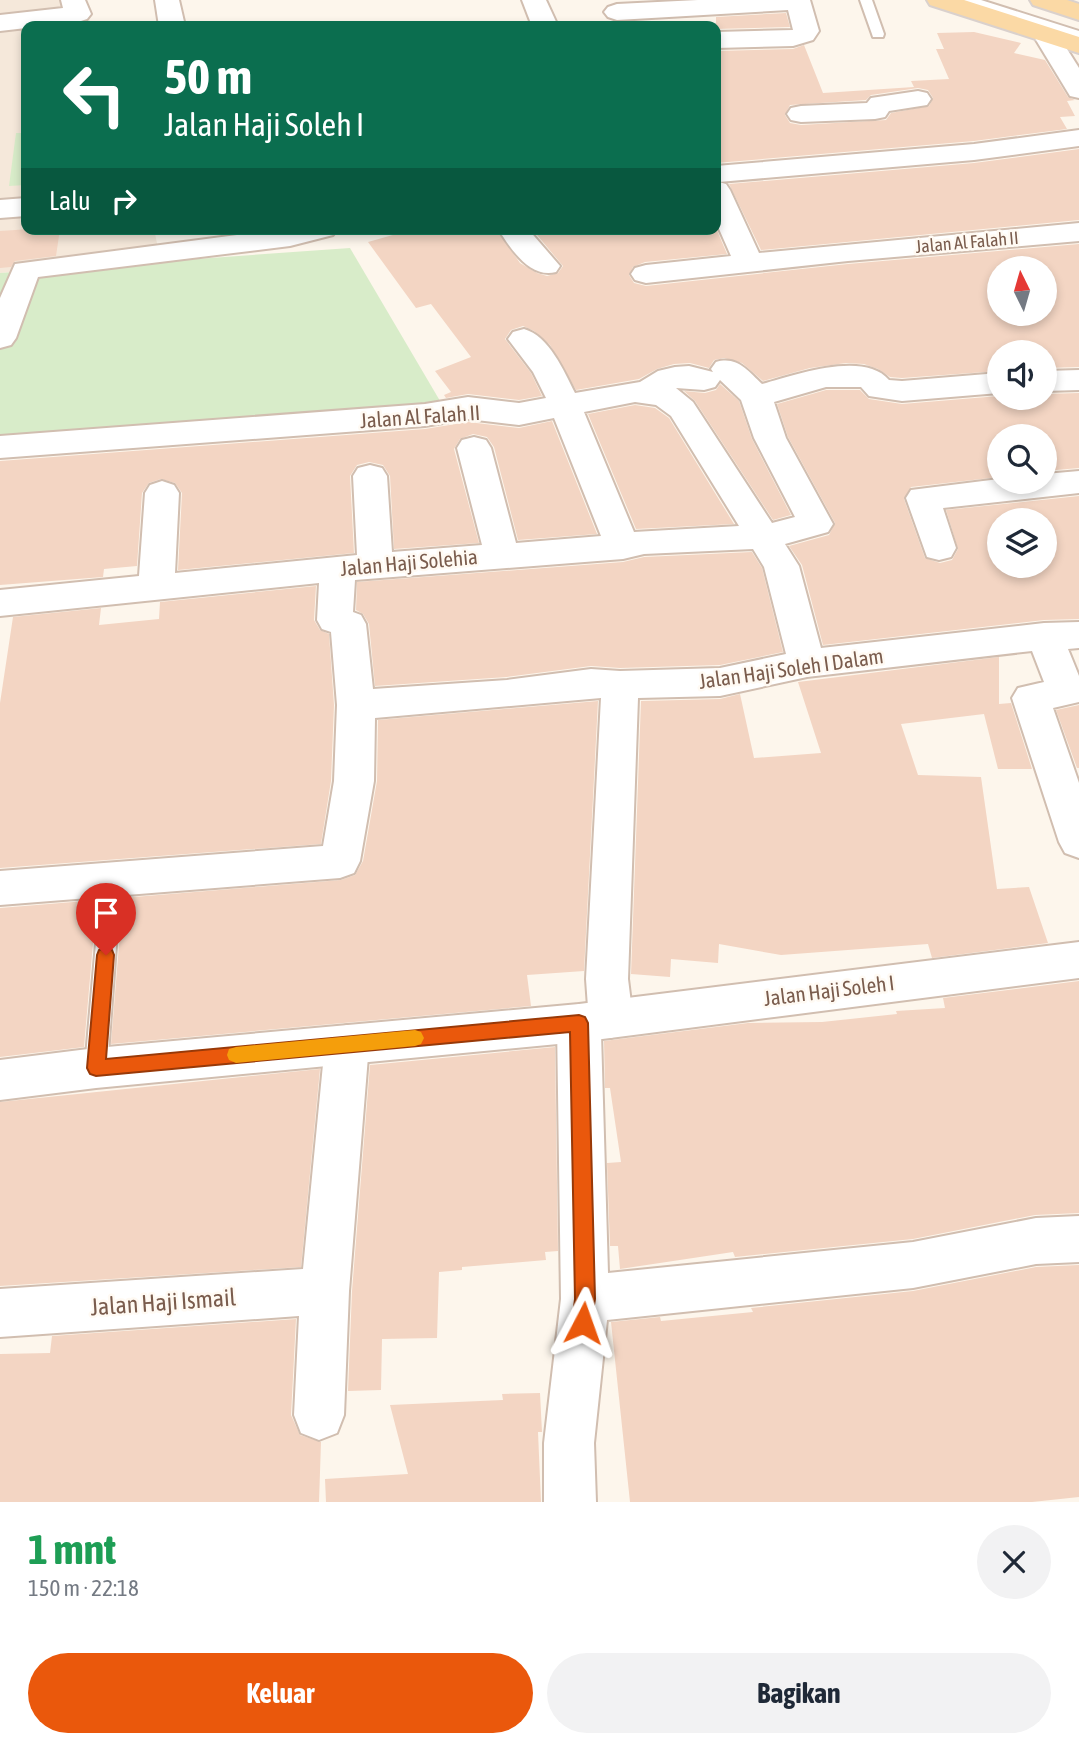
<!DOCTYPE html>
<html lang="id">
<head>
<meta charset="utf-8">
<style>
  :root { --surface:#fff; --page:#f2f2f3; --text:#1f2937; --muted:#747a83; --accent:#ea580c }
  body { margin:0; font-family:"Asap Condensed",sans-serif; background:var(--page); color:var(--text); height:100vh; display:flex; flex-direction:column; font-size:26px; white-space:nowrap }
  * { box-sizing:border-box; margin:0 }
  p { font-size:23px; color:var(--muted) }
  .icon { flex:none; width:38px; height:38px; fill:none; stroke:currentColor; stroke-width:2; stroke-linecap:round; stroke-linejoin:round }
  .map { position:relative; height:1502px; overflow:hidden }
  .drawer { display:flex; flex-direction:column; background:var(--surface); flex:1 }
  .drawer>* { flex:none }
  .hud { position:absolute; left:21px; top:21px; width:700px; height:214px; border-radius:14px; box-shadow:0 4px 10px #0003; background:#0b6e4f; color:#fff; overflow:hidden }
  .needle { width:46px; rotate:355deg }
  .buttons { position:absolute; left:987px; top:256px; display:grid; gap:14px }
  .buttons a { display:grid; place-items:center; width:70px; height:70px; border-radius:50%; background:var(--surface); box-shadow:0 4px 10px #0003; font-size:35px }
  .pin { position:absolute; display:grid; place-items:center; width:60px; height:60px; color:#fff; margin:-72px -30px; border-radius:50% 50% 50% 0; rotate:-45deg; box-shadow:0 0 7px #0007 }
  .pin .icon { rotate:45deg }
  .me { position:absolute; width:77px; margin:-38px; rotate:4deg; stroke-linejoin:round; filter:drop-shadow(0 0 5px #0008) }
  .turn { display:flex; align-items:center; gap:24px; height:147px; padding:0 28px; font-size:32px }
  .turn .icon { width:91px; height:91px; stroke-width:2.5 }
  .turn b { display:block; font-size:49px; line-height:60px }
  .then { display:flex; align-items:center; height:66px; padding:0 28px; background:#0003; gap:14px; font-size:26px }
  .round { display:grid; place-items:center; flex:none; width:74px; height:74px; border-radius:37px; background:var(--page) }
  .head { display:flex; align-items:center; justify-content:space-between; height:119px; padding:0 28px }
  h1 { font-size:42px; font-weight:700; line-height:52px; color:#1e9e55 }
  .primary-button { display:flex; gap:14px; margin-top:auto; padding:14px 28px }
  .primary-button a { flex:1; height:80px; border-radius:42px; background:var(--accent); color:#fff; font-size:28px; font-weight:700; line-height:80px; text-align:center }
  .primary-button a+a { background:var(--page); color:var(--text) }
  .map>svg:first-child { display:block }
  .residential { fill:#f5e8da }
  .green { fill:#d8ecc9 }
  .building { fill:#f3d5c3; fill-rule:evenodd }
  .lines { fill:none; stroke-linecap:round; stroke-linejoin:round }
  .service-casing { stroke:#d1beb0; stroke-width:4 }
  .minor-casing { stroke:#d1beb0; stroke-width:4 }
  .tertiary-casing { stroke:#d1beb0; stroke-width:4 }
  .primary-casing { stroke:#dad1cd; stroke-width:4 }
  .service { fill:#fff; fill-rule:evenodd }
  .minor { fill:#fff; fill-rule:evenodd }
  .tertiary { fill:#fff; fill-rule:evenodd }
  .primary { fill:#fbd9a5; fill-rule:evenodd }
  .route { fill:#ea580c; stroke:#983908; stroke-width:2 }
  .slow { fill:#f59e0b }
  .labels { text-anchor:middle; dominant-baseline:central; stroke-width:5; stroke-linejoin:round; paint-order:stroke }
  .far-street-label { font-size:18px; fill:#7a5c4d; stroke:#fffaf3 }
  .street-label { font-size:21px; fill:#7a5c4d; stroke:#fffaf3 }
  .near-street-label { font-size:24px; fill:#7a5c4d; stroke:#fffaf3 }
</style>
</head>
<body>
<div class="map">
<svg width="1079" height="1502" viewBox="0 0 1079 1502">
  <rect width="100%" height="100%" fill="#fdf6ec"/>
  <polygon class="residential" points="0,0 81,0 92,26 26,26 26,229 154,229 161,262 0,273"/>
  <g class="green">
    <polygon points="16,133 26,133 26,185 9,186"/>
    <polygon points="350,248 443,406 0,443 0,273"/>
  </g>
  <g class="building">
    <polygon points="786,13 790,27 716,29 716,17"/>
    <path d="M 974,32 L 1021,43 L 1014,53 L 1045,60 L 1068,97 L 1075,100 L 1067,101 L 1075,116 L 1060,117 L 1067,129 L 974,141 L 716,163 L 716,51 L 793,49 L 804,45 L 823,93 L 914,87 L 911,81 L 949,79 L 936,49 L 944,49 L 937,33 ZM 918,88 L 928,90 L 933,98 L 929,106 L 891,113 L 886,120 L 801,125 L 790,123 L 785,115 L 790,105 L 866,100 L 871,95 Z"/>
    <polygon points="1079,149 1079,220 761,250 729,184 974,163"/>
    <path d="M 716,228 L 727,254 L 645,262 L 633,267 L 629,275 L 634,283 L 646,286 L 848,264 L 1079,244 L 1079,367 L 1045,368 L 1045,352 L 999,352 L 999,371 L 902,378 L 890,377 L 878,369 L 864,364 L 846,363 L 810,368 L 763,381 L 742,363 L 724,358 L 714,360 L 709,368 L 690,363 L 674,364 L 657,369 L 639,379 L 576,390 L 550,345 L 534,331 L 523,326 L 511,330 L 505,339 L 531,373 L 542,396 L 519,400 L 468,394 L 446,398 L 444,395 L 451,392 L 435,371 L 471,357 L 431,304 L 416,308 L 368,242 L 414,229 L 496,229 L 520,263 L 537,273 L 547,276 L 558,273 L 563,266 L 532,229 ZM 999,268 L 1045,268 L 1045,313 L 999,313 Z"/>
    <polygon points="30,229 60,229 56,256 15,261 11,267 0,268 0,231"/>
    <polygon points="720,384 739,401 752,439 791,515 773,520 695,401 684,391 705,393 716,390"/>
    <path d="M 826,390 L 860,390 L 869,399 L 902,404 L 999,396 L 1045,397 L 1045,394 L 1079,393 L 1079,468 L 1045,471 L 1045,436 L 999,436 L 999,477 L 911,487 L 904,499 L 925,558 L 940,563 L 952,560 L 958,549 L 946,510 L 1079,496 L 1079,619 L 1044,620 L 823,645 L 802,565 L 789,546 L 829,535 L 835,523 L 788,437 L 777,404 ZM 999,520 L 1045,520 L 1045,565 L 999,565 Z"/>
    <polygon points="635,405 655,408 669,418 734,524 636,529 588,414"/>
    <polygon points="552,421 597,534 518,540 494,447 487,437 473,434 460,439 454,449 479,543 394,549 390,476 383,465 369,462 357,465 350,476 354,553 178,570 182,493 175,483 161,479 149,483 142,493 137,566 104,569 103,577 0,585 0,461 425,429 468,422 519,428"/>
    <polygon points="752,552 762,568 783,652 720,665 620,668 591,666 507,677 375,686 369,624 363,614 356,610 357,582 623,562 644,557"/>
    <polygon points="316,586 314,620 320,630 329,634 334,705 331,781 321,844 0,868 0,703 13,617 101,608 99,625 159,619 160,602"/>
    <polygon points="999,657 999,704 1011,703 1032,769 998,769 984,714 901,724 918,775 981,777 997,889 1029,887 1048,943 932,958 928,944 781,955 719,944 718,963 671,959 670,977 631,974 641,701 720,699 740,694 754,758 821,753 798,682"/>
    <polygon points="598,701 584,971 527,975 531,1006 111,1044 120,932 115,924 106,921 98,925 94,932 84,1047 0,1057 0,908 341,880 355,875 363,861 377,781 378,720"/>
    <polygon points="1079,705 1079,768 1077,768 1056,710"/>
    <polygon points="1079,981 1079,1213 1035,1215 913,1239 735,1257 733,1252 620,1269 618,1246 610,1246 607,1163 621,1162 610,1088 605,1088 604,1041 748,1023 822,1022 897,1014 896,1011 945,1008 943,998"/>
    <polygon points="555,1047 558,1251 545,1252 546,1260 462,1267 462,1270 439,1272 437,1338 382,1339 381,1390 348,1391 352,1291 370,1065"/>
    <polygon points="320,1069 301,1267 0,1286 0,1102"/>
    <polygon points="1079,1265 1079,1497 1032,1502 630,1502 611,1322 660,1317 661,1321 753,1312 751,1308 913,1291 1036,1267"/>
    <polygon points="296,1319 291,1415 300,1435 321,1442 319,1502 0,1502 0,1354 50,1353 52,1336"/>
    <polygon points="540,1393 542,1432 538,1432 541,1502 326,1502 325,1479 408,1474 390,1405 503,1400 502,1394"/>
  </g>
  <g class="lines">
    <defs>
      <g id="service">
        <polygon points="860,0 872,0 884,34 883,37 873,37 872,34"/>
        <polygon points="962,0 981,0 1079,31 1079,39"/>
        <polygon points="107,923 114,926 117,932 107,1068 104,1075 96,1078 88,1075 85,1068 97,932 100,926"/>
      </g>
      <g id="minor">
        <polygon points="61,0 85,0 91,14 87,19 78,22 0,31 0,15 63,8"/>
        <polygon points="155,0 179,0 185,26 159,26"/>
        <polygon points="522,0 546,0 558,26 532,26"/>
        <polygon points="698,0 810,0 819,31 813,40 793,46 716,48 716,32 793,30 788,10 617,20 608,17 604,12 608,7 617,4"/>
        <polygon points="1046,27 1055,30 1079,68 1079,98 1070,96 1033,35 1037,30"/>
        <polygon points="918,91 927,93 931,99 927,105 889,111 885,117 875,119 801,122 791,120 787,114 791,108 801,106 867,103 871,98"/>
        <polygon points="1079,130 1079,146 974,160 719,182 726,184 730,190 759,253 1079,223 1079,241 848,261 646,283 635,280 631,274 635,268 646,265 731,256 716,222 716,166 974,144"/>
        <polygon points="26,198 26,216 0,218 0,200"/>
        <polygon points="282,229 337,229 333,235 290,246 38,277 16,338 11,345 0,348 0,298 15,264"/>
        <path d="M 498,229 L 528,229 L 560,266 L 556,272 C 530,279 511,249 498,229 Z"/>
        <path d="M 524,329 C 549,336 564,371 575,393 L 640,382 L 658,371 L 675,367 L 689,366 L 713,372 L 711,369 L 716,362 C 737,356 747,370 762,384 C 795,375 864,350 889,380 L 902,381 L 999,373 L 999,393 L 902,401 L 869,396 L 861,387 L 826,387 L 774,402 L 786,438 L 833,524 L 828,532 L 785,544 L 799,566 L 821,648 L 1044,623 L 1079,622 L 1079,648 L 1068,649 L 1079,676 L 1079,702 L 1053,708 L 1079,783 L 1079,858 L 1065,853 L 1059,842 L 1012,698 L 1018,688 L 1044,682 L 1032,651 L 807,677 L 720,696 L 638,698 L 628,979 L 633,1019 L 626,1032 L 611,1038 L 601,1034 L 608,1273 L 913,1242 L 1036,1218 L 1079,1216 L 1079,1262 L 1036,1264 L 913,1288 L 607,1320 L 594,1443 L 596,1502 L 544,1502 L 544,1443 L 561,1299 L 557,1023 L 564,1010 L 579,1004 L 588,1007 L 586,979 L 601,698 L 375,718 L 374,781 L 360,861 L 354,873 L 340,878 L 0,905 L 0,871 L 323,846 L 334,781 L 337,705 L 331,632 L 322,629 L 317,620 L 319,583 L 0,616 L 0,590 L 139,576 L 145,493 L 150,485 L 162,481 L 174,485 L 179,493 L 175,573 L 357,555 L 353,476 L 358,468 L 370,465 L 382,468 L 387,476 L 392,552 L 482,545 L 457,448 L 462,440 L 474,437 L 486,440 L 491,448 L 516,543 L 601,536 L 554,418 L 519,425 L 468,419 L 425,426 L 0,458 L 0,436 L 425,404 L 468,397 L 519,403 L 546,398 L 533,372 L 508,339 L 513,332 ZM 720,380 L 741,400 L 754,438 L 795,517 L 772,523 L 693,402 L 676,388 L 704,390 L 715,387 ZM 635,402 L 656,405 L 671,416 L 739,526 L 634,532 L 584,412 ZM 753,549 L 764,567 L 786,654 L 720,668 L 620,671 L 591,669 L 507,680 L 373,689 L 366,624 L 361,615 L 353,612 L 355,580 L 623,559 L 644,554 Z"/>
        <polygon points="1079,370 1079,390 1045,391 1045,371"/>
        <polygon points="1079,471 1079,493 943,508 956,548 951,557 939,560 927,557 906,498 911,490 999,479 999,481 1045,481 1045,474"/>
        <polygon points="347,1025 362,1030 369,1044 349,1291 344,1415 337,1433 319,1440 301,1433 294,1415 299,1316 0,1337 0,1289 303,1269 325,1044 332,1030"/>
      </g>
      <polygon id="tertiary" points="1079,942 1079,978 579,1042 96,1088 0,1100 0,1060 96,1048 579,1004"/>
      <g id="primary">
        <polygon points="927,0 964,0 1079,37 1079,53 930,5"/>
        <polygon points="1030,0 1067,0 1079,4 1079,20 1033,5"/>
      </g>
    </defs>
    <use href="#service" class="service-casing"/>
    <use href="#minor" class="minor-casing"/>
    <use href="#tertiary" class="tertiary-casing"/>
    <use href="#primary" class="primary-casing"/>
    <use href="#service" class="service"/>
    <use href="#minor" class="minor"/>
    <use href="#tertiary" class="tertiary"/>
    <use href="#primary" class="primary"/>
  </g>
  <polygon class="route" points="106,948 112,950 114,955 106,1059 579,1015 585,1017 588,1023 595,1299 590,1330 583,1333 575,1330 572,1323 575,1299 570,1032 96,1076 90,1074 87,1068 97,955 99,950"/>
  <polygon class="slow" points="415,1030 421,1032 424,1038 421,1044 415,1046 236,1063 229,1060 227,1055 229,1049 236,1047"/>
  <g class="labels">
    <g class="far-street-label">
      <text transform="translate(967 242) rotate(-5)">Jalan Al Falah II</text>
    </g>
    <g class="street-label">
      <text transform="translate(420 416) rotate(-4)">Jalan Al Falah II</text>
      <text transform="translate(409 562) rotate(-5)">Jalan Haji Solehia</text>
      <text transform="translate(791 668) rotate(-8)">Jalan Haji Soleh I Dalam</text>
      <text transform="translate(829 990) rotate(-7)">Jalan Haji Soleh I</text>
    </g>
    <g class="near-street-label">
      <text transform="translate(163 1302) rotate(-4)">Jalan Haji Ismail</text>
    </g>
  </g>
</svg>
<div class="buttons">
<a><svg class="needle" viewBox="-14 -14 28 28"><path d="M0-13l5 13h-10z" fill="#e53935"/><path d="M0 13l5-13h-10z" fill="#747a83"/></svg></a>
<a><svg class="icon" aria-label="sound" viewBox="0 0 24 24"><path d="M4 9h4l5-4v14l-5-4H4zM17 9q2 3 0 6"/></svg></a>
<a><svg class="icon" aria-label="search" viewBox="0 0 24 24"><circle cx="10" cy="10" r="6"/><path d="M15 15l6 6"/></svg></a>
<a><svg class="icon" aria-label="layers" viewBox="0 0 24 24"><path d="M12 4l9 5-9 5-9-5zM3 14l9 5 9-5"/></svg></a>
</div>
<div class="pin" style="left:106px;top:955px;background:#d93025"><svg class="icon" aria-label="arrive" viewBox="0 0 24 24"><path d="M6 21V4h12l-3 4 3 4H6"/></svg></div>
<svg class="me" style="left:583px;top:1323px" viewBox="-20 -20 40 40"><path d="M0-17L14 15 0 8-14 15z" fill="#ea580c" stroke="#fff" stroke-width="4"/></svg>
<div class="hud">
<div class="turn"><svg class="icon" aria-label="left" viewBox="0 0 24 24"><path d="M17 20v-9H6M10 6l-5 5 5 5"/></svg><div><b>50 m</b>Jalan Haji Soleh I</div></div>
<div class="then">Lalu<svg class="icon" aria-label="right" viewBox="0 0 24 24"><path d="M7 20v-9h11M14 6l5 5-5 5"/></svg></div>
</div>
</div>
<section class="drawer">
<div class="head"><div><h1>1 mnt</h1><p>150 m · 22:18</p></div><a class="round"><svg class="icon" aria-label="close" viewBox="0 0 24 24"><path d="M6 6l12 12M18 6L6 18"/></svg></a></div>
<div class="primary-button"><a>Keluar</a><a>Bagikan</a></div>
</section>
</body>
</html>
